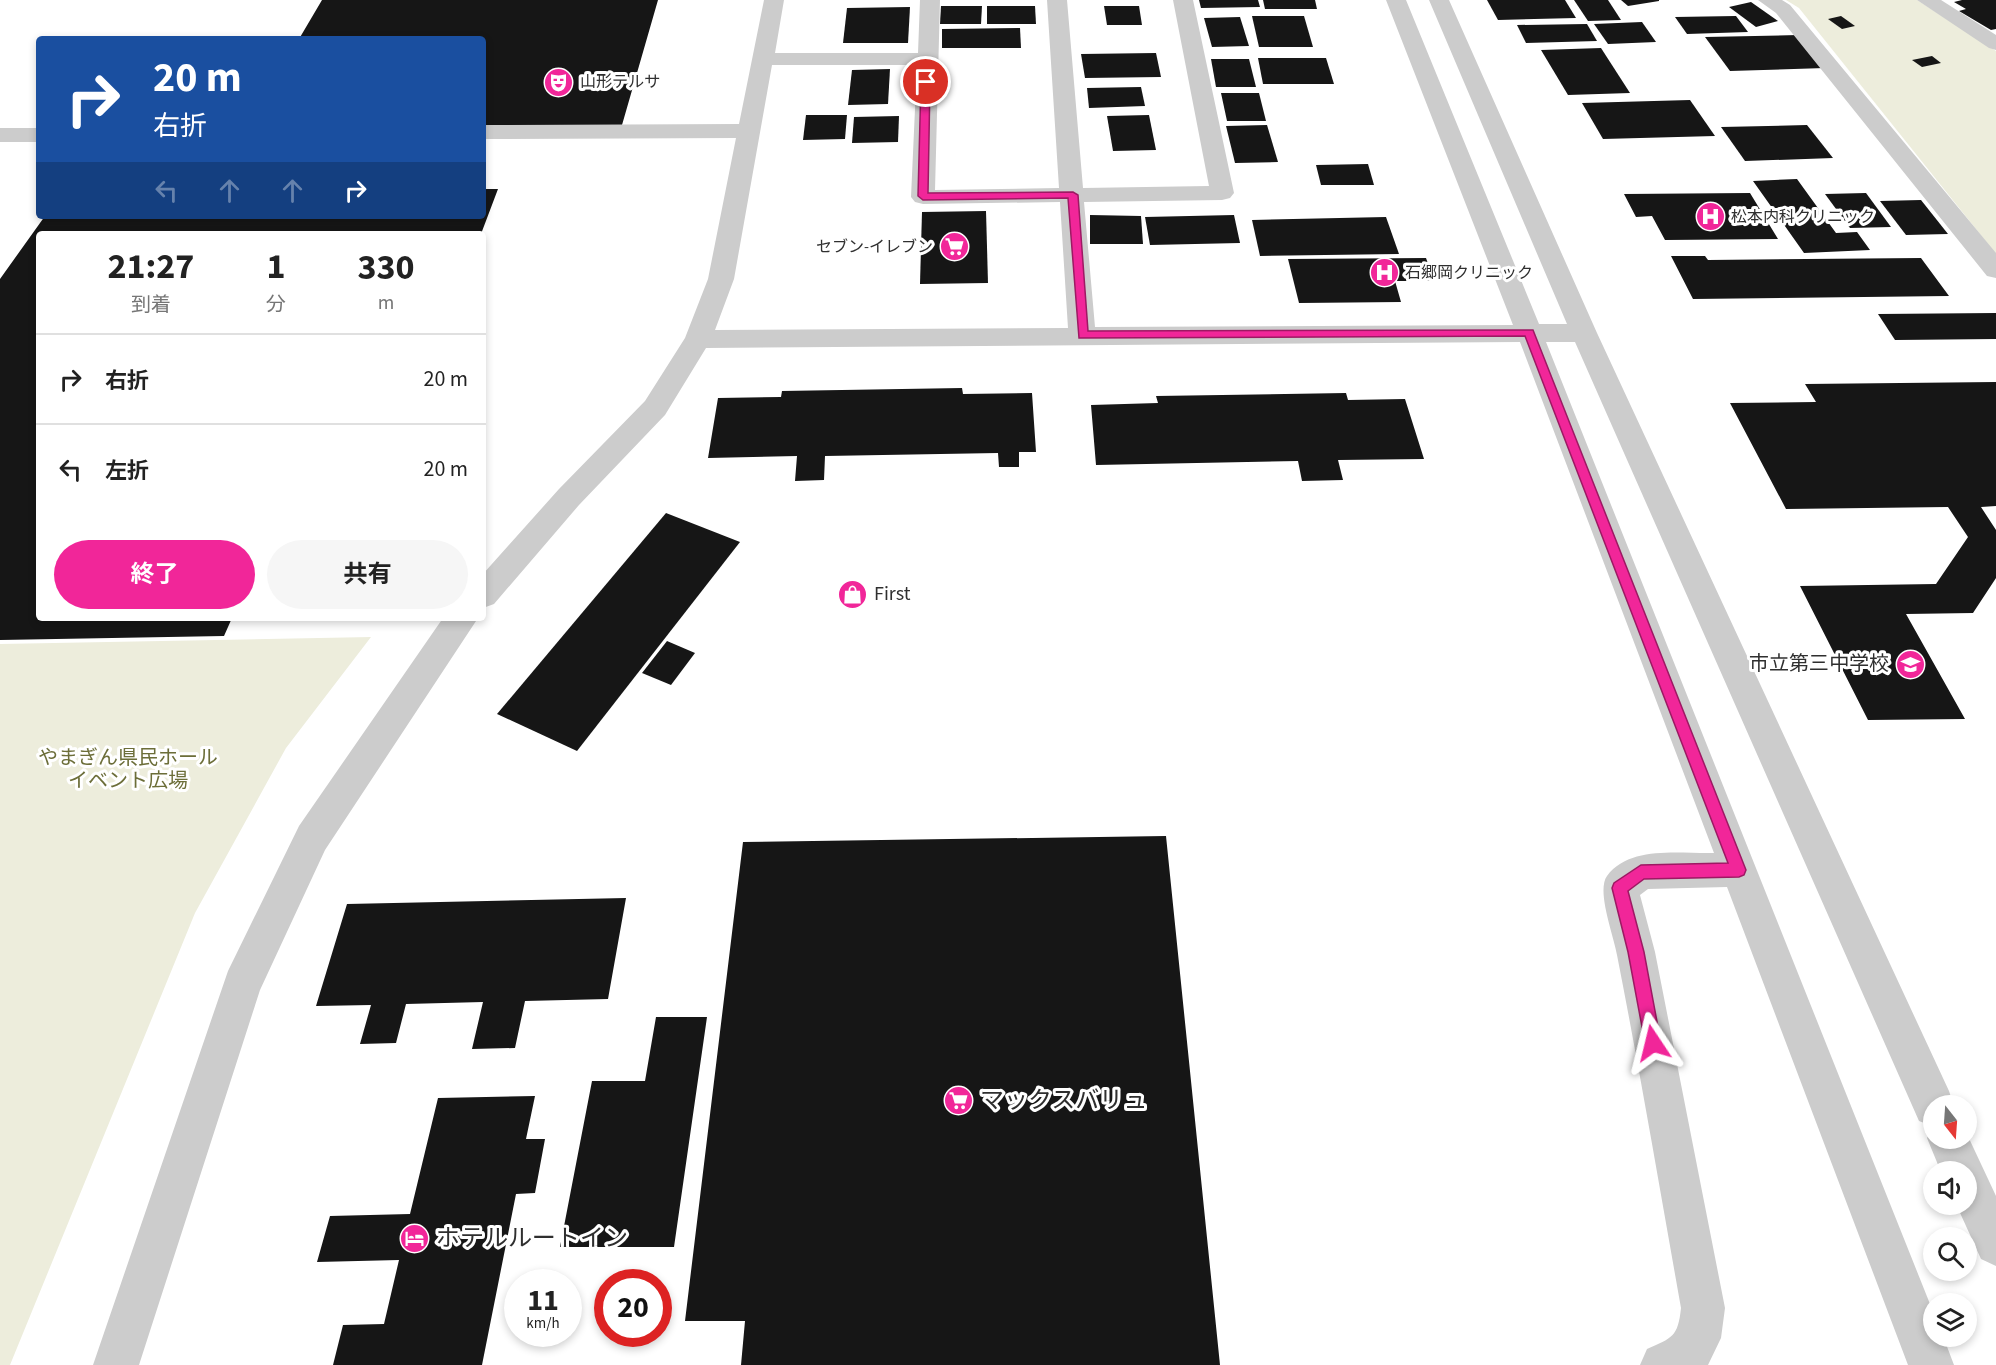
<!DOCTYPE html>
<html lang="ja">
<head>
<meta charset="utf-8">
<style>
  :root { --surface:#fff; --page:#f6f6f6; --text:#222; --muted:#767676; --line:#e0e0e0; --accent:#f12699 }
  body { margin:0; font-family:"Source Sans 3","Noto Sans JP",sans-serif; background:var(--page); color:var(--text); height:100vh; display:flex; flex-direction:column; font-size:22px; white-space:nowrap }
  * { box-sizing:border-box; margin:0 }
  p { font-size:20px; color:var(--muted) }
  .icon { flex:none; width:33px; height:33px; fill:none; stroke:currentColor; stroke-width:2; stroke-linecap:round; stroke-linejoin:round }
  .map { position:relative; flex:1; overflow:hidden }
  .details { position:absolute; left:36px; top:231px; width:450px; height:390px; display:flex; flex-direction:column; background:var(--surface); border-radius:6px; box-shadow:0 3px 9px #0003 }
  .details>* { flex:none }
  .hud { position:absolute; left:36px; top:36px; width:450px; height:183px; border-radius:6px; box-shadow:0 3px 9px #0003; background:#1a4fa0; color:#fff; overflow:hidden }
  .needle { width:39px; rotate:163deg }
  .fabs { position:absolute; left:1923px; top:1095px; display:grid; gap:12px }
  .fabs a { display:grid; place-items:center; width:54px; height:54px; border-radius:50%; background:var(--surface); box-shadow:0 3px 9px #0003; font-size:30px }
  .speed { position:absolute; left:504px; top:1269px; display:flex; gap:12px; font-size:30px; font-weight:700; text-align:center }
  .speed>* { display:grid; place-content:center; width:78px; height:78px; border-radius:50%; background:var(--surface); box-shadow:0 3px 9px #0003; line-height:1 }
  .speed small { font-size:15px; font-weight:400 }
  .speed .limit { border:9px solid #d22; background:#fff; color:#111 }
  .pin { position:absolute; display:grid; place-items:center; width:51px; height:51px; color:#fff; margin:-26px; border:3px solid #fff; border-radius:50%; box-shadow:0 2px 6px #0007 }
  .me { position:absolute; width:66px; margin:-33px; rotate:350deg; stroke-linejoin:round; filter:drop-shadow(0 0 4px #0008) }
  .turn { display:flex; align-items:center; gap:21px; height:126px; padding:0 18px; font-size:27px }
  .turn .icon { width:78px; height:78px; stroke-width:2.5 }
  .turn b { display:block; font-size:42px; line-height:51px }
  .lanes { display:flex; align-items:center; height:57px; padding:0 18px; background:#0003; justify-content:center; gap:30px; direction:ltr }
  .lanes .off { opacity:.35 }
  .eta { display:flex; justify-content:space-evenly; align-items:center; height:102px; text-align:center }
  .eta b { font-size:36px; font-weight:700; line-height:42px }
  .button { display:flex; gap:12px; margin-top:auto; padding:12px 18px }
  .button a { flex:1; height:69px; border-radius:36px; background:var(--accent); color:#fff; font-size:24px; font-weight:700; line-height:69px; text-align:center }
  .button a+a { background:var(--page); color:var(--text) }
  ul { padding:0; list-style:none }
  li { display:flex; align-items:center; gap:18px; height:90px; padding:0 18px; border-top:2px solid var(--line) }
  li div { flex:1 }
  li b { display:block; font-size:22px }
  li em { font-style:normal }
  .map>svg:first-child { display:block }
  .green { fill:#ededdc }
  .building { fill:#161616 }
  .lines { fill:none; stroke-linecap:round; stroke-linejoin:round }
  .minor { fill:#ccc; fill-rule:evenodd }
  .route { fill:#f12699; stroke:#9d1963; stroke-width:1.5 }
  .labels { text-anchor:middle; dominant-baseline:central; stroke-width:6; stroke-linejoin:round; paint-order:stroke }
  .far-poi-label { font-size:16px; fill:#2f2f2f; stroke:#fff; text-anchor:start }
  .poi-label { font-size:20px; fill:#2f2f2f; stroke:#fff; text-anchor:start }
  .park-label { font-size:20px; fill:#6c6e39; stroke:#fff }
  .near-poi-label { font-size:24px; fill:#2f2f2f; stroke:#fff; text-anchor:start }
</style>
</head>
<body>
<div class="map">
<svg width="1996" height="1365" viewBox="0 0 1996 1365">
  <rect width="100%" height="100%" fill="#fff"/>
  <g class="green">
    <polygon points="1786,0 1917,0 1996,51 1996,254 1799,8"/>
    <polygon points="371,637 286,748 195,913 10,1365 0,1365 0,644"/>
  </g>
  <g class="building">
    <polygon points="322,0 658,0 622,125 483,127 483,39 299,39"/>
    <polygon points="1199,0 1258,0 1260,7 1201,8"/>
    <polygon points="1263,0 1315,0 1317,9 1265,9"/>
    <polygon points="1487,0 1565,0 1576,18 1498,20"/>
    <polygon points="1574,0 1608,0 1621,20 1588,21"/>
    <polygon points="1621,0 1659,0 1659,1 1628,6"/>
    <polygon points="1962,0 1996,0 1996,29 1991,30 1959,11 1966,9 1954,2"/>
    <polygon points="1751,2 1778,21 1756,27 1729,7"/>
    <polygon points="941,6 982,6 981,24 940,24"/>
    <polygon points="987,6 1035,6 1036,24 987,24"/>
    <polygon points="1104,6 1139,6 1142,25 1107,25"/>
    <polygon points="910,7 908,43 843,43 847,8"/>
    <polygon points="1252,16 1304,16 1313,47 1259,47"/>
    <polygon points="1736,16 1748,32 1687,34 1675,17"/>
    <polygon points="1841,16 1855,26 1842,29 1828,19"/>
    <polygon points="1240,17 1249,46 1212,47 1204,18"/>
    <polygon points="1642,22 1656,42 1608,44 1594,24"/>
    <polygon points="1587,24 1597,41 1526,43 1517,25"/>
    <polygon points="1020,28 1021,48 942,48 942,29"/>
    <polygon points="1798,35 1825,68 1730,71 1705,37"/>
    <polygon points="1601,48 1630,93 1568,95 1541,50"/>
    <polygon points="1156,53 1161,77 1085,78 1081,54"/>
    <polygon points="1932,56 1941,63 1922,67 1912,60"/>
    <polygon points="1258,58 1326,58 1334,84 1263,84"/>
    <polygon points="1211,59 1249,59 1256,87 1216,87"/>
    <polygon points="890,69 888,104 848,105 852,70"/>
    <polygon points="1141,87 1145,106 1089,108 1087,88"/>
    <polygon points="1221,93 1259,93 1266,121 1227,121"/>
    <polygon points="1690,100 1715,136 1603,139 1582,103"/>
    <polygon points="806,115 847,115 845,139 803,140"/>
    <polygon points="1149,115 1156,150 1113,151 1107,116"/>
    <polygon points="899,116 898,142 852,143 854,117"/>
    <polygon points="1267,125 1278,162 1235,163 1226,126"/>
    <polygon points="1807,125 1833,158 1745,161 1721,127"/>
    <polygon points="1368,164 1374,185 1321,185 1316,165"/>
    <polygon points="1797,179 1836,233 1857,232 1870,250 1804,253 1753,181"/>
    <polygon points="483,189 498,189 481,234 39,234 39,618 232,618 224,636 0,640 0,279 45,216 483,216"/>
    <polygon points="1750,193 1778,239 1665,240 1652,216 1636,217 1624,194"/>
    <polygon points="1866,193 1891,227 1850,228 1825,194"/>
    <polygon points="1921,200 1948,234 1906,235 1880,201"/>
    <polygon points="986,211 988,283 920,284 922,212"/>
    <polygon points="1090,215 1141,216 1143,244 1090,244"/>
    <polygon points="1234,215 1240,243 1150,245 1145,217"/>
    <polygon points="1386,217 1399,254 1260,256 1252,220"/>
    <polygon points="1671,256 1705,256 1708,260 1921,258 1949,296 1693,299"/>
    <polygon points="1426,258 1434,281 1395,281 1401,302 1299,303 1288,259"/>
    <polygon points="1996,313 1996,339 1895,340 1878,314"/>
    <polygon points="1996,382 1996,506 1981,507 1996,530 1996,578 1973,613 1906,614 1965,719 1868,720 1800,586 1936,584 1968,537 1948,507 1786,509 1730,403 1816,402 1805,384"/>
    <polygon points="962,388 963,394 1032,393 1036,452 1019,452 1019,467 999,467 998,453 825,456 824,480 795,481 797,456 708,458 718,398 781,397 782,391"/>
    <polygon points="1346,393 1348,400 1405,399 1424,459 1338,460 1343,480 1302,481 1298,461 1096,465 1091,405 1158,403 1156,396"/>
    <polygon points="666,513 740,542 577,751 497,714"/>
    <polygon points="667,641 695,653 671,685 642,673"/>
    <polygon points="1166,836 1220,1365 741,1365 745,1321 685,1321 743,842"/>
    <polygon points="626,898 608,999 525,1001 515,1048 472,1049 483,1002 406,1004 396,1043 360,1044 371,1005 316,1006 347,904"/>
    <polygon points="656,1017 707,1017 674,1247 560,1247 592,1081 645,1081"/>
    <polygon points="535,1096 526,1139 545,1139 535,1193 516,1194 482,1365 333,1365 343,1325 384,1324 399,1260 317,1262 330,1216 410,1214 438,1098"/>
  </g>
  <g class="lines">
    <g class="minor">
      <path d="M 764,0 L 784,0 L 775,53 L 918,53 L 920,0 L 940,0 L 935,190 L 1059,188 L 1047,0 L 1067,0 L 1083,188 L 1209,186 L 1173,0 L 1193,0 L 1234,193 L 1230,198 L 1222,200 L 1084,202 L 1095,327 L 1513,325 L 1386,0 L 1406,0 L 1539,324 L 1567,324 L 1429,0 L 1449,0 L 1597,333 L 1949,1091 L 1954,1106 L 1934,1106 L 1934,1138 L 1966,1138 L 1966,1132 L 1996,1196 L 1996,1266 L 1981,1259 L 1956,1204 L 1966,1204 L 1966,1172 L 1941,1172 L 1927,1138 L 1932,1126 L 1919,1121 L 1575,342 L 1546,342 L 1934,1314 L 1934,1336 L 1943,1336 L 1954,1365 L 1908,1365 L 1727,887 L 1648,889 L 1640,895 L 1655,952 L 1725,1308 L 1721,1338 L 1708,1365 L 1640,1365 L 1647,1349 C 1672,1338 1678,1337 1681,1308 C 1660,1190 1640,1072 1617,955 C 1614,936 1596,891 1607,876 C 1630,845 1680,854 1714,853 L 1520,342 L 706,348 L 665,415 L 579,505 L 494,604 L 483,608 L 483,574 L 559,489 L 645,401 L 685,338 L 708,279 L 736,138 L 483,139 L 483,125 L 739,124 ZM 772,65 L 917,65 L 911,197 L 915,202 L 923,204 L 1060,202 L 1068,328 L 715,330 L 734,279 Z"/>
      <polygon points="1758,0 1782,0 1790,5 1996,253 1996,278 1987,276 1776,13"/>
      <polygon points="1917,0 1941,0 1996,35 1996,50 1989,48"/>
      <rect x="0" y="128" width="39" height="14"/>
      <polygon points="443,618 478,618 325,850 260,990 139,1365 93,1365 228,971 299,826"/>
    </g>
  </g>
  <polygon class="route" points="926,79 930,82 928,193 1073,192 1078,195 1088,331 1533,330 1746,870 1744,875 1739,877 1644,879 1628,891 1644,952 1661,1043 1659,1049 1653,1051 1647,1049 1645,1043 1628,952 1612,888 1614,883 1641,865 1728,863 1525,336 1079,338 1068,198 923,200 918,196 921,82"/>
  <defs>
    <symbol id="theatre-disc" viewBox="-11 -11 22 22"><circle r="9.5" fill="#f12699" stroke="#fff"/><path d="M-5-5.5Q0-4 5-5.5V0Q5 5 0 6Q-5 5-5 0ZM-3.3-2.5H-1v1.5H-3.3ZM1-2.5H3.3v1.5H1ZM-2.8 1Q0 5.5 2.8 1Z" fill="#fff"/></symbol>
    <symbol id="hospital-disc" viewBox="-11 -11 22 22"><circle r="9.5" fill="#f12699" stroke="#fff"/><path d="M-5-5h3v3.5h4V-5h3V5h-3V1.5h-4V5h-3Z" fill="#fff"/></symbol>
    <symbol id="supermarket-disc" viewBox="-11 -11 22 22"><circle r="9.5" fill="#f12699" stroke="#fff"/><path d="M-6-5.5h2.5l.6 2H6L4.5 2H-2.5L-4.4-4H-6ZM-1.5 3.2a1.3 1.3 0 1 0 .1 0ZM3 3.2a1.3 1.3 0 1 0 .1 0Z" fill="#fff"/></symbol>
    <symbol id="shop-disc" viewBox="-11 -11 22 22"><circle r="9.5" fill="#f12699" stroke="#fff"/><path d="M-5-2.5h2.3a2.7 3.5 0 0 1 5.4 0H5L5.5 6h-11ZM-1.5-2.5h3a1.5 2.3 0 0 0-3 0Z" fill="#fff"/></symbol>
    <symbol id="school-disc" viewBox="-11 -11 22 22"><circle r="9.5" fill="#f12699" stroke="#fff"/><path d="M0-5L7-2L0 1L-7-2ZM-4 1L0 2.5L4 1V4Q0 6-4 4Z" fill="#fff"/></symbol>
    <symbol id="hotel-disc" viewBox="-11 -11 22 22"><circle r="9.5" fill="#f12699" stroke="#fff"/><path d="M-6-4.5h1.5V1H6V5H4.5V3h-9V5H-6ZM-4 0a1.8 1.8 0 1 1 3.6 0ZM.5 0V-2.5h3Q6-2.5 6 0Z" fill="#fff"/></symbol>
  </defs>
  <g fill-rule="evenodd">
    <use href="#theatre-disc" x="542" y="66" width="33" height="33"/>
    <use href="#hospital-disc" x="1694" y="200" width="33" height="33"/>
    <use href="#supermarket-disc" x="938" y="230" width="33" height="33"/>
    <use href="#hospital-disc" x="1368" y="256" width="33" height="33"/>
    <use href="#shop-disc" x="836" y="578" width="33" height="33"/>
    <use href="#school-disc" x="1894" y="648" width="33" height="33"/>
    <use href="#supermarket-disc" x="942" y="1084" width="33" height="33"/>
    <use href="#hotel-disc" x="398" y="1222" width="33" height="33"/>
  </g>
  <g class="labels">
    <g class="far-poi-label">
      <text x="580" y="82">山形テルサ</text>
      <text x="1731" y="217">松本内科クリニック</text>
      <text x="933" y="247" text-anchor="end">セブン-イレブン</text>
      <text x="1405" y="273">石郷岡クリニック</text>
    </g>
    <g class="poi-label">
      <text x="874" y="594">First</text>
      <text x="1889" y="664" text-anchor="end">市立第三中学校</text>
    </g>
    <g class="park-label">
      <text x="128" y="758">やまぎん県民ホール<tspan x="128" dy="23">イベント広場</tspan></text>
    </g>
    <g class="near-poi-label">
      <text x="980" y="1100">マックスバリュ</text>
      <text x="436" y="1238">ホテルルートイン</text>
    </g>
  </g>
</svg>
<div class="fabs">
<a><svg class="needle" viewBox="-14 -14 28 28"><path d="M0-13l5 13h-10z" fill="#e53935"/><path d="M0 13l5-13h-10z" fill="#767676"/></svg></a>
<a><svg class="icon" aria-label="sound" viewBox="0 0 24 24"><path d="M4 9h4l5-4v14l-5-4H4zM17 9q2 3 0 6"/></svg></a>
<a><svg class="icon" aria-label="search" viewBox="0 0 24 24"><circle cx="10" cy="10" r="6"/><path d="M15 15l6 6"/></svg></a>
<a><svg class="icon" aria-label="layers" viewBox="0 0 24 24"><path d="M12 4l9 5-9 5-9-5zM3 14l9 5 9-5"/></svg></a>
</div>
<div class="speed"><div>11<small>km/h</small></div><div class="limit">20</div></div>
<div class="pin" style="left:926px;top:82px;background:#d93025"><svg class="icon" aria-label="arrive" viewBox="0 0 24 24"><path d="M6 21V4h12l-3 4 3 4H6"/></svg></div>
<svg class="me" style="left:1653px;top:1043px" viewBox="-20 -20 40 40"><path d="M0-17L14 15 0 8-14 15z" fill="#f12699" stroke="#fff" stroke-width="4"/></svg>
<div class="hud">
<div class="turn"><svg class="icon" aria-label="right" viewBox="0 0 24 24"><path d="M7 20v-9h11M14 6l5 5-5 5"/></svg><div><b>20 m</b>右折</div></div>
<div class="lanes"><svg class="icon off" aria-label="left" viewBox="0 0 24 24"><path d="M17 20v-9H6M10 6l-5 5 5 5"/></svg><svg class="icon off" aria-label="ahead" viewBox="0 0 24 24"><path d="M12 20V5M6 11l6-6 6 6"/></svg><svg class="icon off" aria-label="ahead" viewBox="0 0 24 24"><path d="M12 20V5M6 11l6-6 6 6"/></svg><svg class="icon" aria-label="right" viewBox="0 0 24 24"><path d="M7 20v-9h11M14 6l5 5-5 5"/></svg></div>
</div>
<section class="details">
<div class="eta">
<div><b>21:27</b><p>到着</p></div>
<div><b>1</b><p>分</p></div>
<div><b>330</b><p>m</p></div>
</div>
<ul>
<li><svg class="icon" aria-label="right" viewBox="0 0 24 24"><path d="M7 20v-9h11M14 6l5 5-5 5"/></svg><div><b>右折</b></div><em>20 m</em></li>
<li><svg class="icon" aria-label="left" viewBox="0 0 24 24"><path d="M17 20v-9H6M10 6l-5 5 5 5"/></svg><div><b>左折</b></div><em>20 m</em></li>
</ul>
<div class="button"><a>終了</a><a>共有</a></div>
</section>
</div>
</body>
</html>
